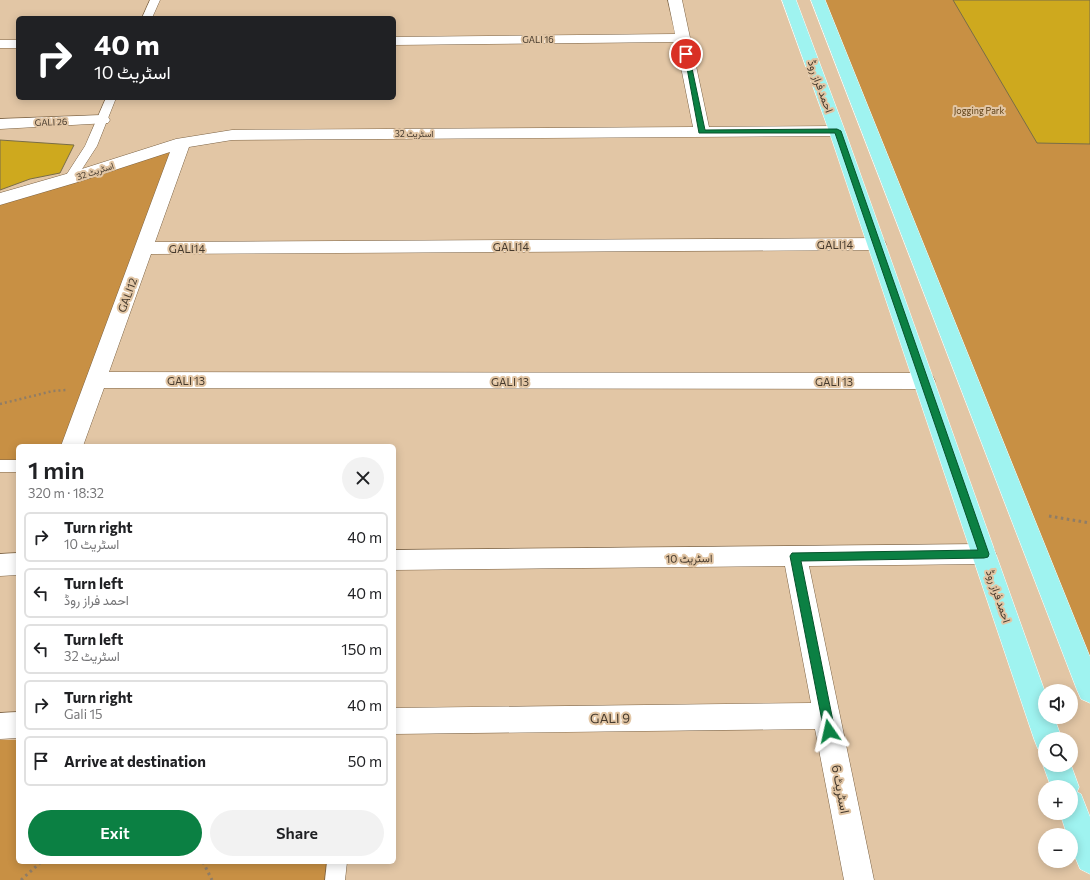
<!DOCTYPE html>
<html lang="en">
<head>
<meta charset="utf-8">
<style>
  :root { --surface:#fff; --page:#f2f2f2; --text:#202124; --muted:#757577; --line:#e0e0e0; --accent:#0b8043 }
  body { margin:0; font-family:Commissioner,Vazirmatn,sans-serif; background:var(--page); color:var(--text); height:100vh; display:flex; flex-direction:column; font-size:15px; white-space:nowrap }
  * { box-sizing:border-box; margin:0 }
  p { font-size:13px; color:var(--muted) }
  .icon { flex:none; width:22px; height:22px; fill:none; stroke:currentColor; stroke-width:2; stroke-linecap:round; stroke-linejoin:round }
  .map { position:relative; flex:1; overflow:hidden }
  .sheet { position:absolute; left:16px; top:444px; width:380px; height:420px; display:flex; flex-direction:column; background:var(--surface); border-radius:6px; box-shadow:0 2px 10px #0003 }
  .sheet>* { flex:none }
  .hud { position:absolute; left:16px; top:16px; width:380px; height:84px; border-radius:6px; box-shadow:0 2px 10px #0003; background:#202124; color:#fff; overflow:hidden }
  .fabs { position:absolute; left:1038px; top:684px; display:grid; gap:8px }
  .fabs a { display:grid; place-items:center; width:40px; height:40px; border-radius:50%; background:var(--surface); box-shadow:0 2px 10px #0003; font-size:20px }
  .pin { position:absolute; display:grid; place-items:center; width:34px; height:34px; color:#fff; margin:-17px; border:2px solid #fff; border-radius:50%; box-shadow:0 1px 4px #0007 }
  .me { position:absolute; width:44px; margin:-22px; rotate:349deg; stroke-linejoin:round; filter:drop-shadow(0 0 3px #0008) }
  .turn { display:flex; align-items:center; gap:14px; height:84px; padding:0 12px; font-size:18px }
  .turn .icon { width:52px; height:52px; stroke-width:2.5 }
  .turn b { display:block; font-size:28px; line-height:34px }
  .round { display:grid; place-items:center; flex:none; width:42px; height:42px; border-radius:21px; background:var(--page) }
  .overview { display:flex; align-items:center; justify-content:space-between; height:68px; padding:0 12px }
  h1 { font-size:24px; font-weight:600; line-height:30px }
  .action { display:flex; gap:8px; margin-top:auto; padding:8px 12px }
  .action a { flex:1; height:46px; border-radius:24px; background:var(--accent); color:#fff; font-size:16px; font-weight:600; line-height:46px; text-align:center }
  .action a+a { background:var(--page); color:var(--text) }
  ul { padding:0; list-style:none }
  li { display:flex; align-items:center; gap:12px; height:50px; margin:0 8px 6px; padding:0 4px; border:2px solid var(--line); border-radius:6px }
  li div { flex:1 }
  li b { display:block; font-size:15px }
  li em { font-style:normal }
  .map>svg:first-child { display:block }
  .green { fill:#c89044 }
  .building { fill:#cea91e; stroke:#796d48 }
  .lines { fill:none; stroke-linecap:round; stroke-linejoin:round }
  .service-casing { stroke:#7c6345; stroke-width:1 }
  .minor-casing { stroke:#7c6345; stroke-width:1 }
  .primary-casing { stroke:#fff; stroke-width:1 }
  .path-far1 { stroke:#907d66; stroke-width:2.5; stroke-dasharray:2 3; stroke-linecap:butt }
  .path { stroke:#907d66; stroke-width:3; stroke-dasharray:2.5 3.5; stroke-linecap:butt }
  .service { fill:#fff; fill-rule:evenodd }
  .minor { fill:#fff; fill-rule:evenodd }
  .primary { fill:#9ff3f0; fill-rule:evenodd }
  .route { fill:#0b8043; stroke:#07532c }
  .labels { text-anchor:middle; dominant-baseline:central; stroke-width:4; stroke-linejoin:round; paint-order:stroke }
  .far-street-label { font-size:9px; fill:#463a2d; stroke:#e2c6a5 }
  .far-park-label { font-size:9px; fill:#5b3d13; stroke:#e2c6a5 }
  .street-label { font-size:11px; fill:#463a2d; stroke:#e2c6a5 }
  .near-street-label { font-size:13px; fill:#463a2d; stroke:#e2c6a5 }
</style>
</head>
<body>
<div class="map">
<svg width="1090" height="880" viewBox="0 0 1090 880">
  <rect width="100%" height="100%" fill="#e2c6a5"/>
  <g class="green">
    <polygon points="820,0 1090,0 1090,690"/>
    <polygon points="182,143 72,446 18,446 18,466 0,466 0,199"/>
    <polygon points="0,740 18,740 18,862 332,862 329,880 0,880"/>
  </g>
  <g class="building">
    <polygon points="953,0 1090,0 1090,144 1037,143"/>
    <polygon points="0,140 74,145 60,173 30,179 0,190"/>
  </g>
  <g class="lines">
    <defs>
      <g id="service">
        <polygon points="150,0 160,0 152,18 142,18"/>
        <polygon points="106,98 116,98 97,146 73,183 65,183 63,180 85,146"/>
        <rect x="0" y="460" width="18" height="12"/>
        <polygon points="327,862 347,862 345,880 325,880"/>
      </g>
      <g id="minor">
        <polygon points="668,0 682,0 709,127 837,126 843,128 845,131 843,134 837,136 232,140 189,147 155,242 877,238 884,240 886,244 884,248 877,250 151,254 109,372 925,373 932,375 935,381 932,387 925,389 104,388 83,446 61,446 170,152 78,182 0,205 0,193 66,174 176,139 232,130 693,127 676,42 394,45 394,37 675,34"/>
        <rect x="0" y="40" width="18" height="8"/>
        <polygon points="102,115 108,117 110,120 108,123 0,129 0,119"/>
        <polygon points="984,544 993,547 996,554 993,561 984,564 809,566 874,880 844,880 815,729 394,734 394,708 811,703 785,566 394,570 394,550"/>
        <polygon points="18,553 18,575 0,576 0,554"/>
        <polygon points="18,712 18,738 0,739 0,713"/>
      </g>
      <g id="primary">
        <polygon points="782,0 796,0 845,131 1045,692 1045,717 1054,717 1062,739 1045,739 1045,751 1038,749 1034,739 829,131"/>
        <polygon points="811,0 825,0 1090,657 1090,703 1081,699 1077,690"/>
        <polygon points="1045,760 1045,765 1071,765 1079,787 1077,792 1081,794 1090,817 1090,874 1080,869 1071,847 1071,835 1067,835 1060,813 1071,813 1071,787 1051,787 1043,765"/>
      </g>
    </defs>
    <use href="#service" class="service-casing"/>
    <use href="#minor" class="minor-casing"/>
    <use href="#primary" class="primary-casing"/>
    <polyline class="path-far1" points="0,404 53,391 66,390"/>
    <g class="path">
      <polyline points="1049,516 1090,523"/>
      <polyline points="203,862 212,880"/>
      <polyline points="21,880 41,862"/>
    </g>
    <use href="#service" class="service"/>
    <use href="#minor" class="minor"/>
    <use href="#primary" class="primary"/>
  </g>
  <polygon class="route" points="684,52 689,54 705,130 837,129 841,131 989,554 988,557 984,558 801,561 835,731 833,735 829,736 825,735 824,731 790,556 792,553 978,550 835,133 699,133"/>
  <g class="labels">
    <g class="far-street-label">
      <text x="538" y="39">GALI 16</text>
      <text transform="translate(51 122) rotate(-2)">GALI 26</text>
      <text x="414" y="133">اسٹریٹ 32</text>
      <text transform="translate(95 171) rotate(-18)">اسٹریٹ 32</text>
    </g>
    <g class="far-park-label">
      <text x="979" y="110">Jogging Park</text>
    </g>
    <g class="street-label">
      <text transform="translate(821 86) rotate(70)">احمد فراز روڈ</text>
      <text x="835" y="244">GALI14</text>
      <text x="511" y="246">GALI14</text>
      <text x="187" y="248">GALI14</text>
      <text transform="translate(127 295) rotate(-70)">GALI12</text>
      <text x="186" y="380">GALI 13</text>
      <text x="510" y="381">GALI 13</text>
      <text x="834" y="381">GALI 13</text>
      <text transform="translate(689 558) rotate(-1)">اسٹریٹ 10</text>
      <text transform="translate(999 596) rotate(71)">احمد فراز روڈ</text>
    </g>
    <g class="near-street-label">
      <text transform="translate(610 718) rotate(-1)">GALI 9</text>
      <text transform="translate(841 789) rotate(79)">اسٹریٹ 6</text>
    </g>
  </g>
</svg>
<div class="fabs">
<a><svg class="icon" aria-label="sound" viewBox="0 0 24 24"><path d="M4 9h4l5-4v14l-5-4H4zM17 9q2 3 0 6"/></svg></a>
<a><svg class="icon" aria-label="search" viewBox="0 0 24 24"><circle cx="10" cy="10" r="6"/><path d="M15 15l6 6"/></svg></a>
<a>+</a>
<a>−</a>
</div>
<div class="pin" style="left:686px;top:54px;background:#d93025"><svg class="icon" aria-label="arrive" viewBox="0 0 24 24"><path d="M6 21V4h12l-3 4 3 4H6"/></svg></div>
<svg class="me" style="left:829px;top:731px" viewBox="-20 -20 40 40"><path d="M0-17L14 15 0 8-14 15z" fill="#0b8043" stroke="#fff" stroke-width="4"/></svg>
<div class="hud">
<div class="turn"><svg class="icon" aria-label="right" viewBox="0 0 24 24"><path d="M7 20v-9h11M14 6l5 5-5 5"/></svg><div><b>40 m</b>اسٹریٹ 10</div></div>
</div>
<section class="sheet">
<div class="overview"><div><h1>1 min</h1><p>320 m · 18:32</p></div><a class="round"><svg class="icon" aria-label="close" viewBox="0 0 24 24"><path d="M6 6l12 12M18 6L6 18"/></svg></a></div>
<ul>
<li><svg class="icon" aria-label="right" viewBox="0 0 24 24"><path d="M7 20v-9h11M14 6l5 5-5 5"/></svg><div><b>Turn right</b><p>اسٹریٹ 10</p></div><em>40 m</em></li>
<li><svg class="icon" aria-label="left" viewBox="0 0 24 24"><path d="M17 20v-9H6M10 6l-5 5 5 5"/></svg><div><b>Turn left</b><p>احمد فراز روڈ</p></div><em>40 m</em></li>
<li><svg class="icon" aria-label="left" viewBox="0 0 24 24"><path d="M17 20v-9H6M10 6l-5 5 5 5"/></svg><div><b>Turn left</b><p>اسٹریٹ 32</p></div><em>150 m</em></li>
<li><svg class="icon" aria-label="right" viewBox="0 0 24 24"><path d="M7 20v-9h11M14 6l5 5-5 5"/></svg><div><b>Turn right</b><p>Gali 15</p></div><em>40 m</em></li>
<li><svg class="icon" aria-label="arrive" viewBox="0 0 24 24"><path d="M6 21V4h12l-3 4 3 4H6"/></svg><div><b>Arrive at destination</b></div><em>50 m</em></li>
</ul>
<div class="action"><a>Exit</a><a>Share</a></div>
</section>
</div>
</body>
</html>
